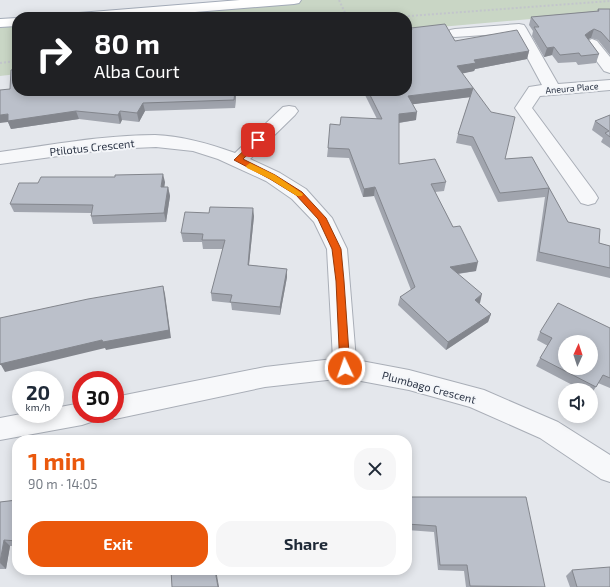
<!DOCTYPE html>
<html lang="en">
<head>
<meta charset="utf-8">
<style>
  :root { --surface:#fff; --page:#f6f6f7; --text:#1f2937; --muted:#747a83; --accent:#ea580c }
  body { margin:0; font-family:"Exo 2",sans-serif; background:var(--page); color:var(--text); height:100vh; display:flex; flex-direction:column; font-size:15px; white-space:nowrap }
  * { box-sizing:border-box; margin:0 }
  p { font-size:13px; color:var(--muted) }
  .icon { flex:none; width:22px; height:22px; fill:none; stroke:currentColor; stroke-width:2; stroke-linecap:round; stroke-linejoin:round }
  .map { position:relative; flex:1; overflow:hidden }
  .drawer { position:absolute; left:12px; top:435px; width:400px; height:140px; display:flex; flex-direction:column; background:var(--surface); border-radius:16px; box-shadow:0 2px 10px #0003 }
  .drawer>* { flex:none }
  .top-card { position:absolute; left:12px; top:12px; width:400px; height:84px; border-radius:16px; box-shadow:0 2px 10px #0003; background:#202124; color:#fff; overflow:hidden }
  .needle { width:26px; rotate:3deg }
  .tools { position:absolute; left:558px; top:335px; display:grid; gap:8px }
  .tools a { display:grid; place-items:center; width:40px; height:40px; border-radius:50%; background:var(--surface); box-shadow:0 2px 10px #0003; font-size:20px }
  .speed { position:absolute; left:12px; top:371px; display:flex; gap:8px; font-size:20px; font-weight:700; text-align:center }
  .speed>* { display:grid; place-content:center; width:52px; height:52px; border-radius:50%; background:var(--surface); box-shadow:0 2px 10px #0003; line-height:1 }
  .speed small { font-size:10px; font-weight:400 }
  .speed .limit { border:6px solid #d22; background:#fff; color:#111 }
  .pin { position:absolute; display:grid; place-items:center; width:34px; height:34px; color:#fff; margin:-17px; border-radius:8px; box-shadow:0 2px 6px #0006 }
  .me { position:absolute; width:44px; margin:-22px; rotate:357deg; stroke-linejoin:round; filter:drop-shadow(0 0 3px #0008) }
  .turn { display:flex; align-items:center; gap:14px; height:84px; padding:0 16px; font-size:18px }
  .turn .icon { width:52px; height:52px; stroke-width:2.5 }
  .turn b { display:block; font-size:28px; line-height:34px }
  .round { display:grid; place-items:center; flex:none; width:42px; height:42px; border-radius:16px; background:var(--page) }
  .headline { display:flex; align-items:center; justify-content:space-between; height:68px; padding:0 16px }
  h1 { font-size:24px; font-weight:700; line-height:30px; color:var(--accent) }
  .button { display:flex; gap:8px; margin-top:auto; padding:8px 16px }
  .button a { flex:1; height:46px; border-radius:16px; background:var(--accent); color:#fff; font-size:16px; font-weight:700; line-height:46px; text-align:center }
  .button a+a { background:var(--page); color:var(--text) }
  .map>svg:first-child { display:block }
  .green { fill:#c9d6c5 }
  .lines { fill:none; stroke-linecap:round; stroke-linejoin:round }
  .minor-casing { stroke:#a9aeb7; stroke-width:2 }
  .major-casing { stroke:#a3abb8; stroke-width:2 }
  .path { stroke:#c2c5cb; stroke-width:2; stroke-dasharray:2 2; stroke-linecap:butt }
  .minor { fill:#f7f8fa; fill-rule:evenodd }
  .major { fill:#fff; fill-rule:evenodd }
  .wall { fill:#a1a5ae }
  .shaded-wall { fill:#83868d }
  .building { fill:#bbc0ca; stroke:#83868d; fill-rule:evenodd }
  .route { fill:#ea580c; stroke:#983908 }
  .slow { fill:#f59e0b }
  .labels { text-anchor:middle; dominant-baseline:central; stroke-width:4; stroke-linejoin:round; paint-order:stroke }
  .far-street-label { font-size:9px; fill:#2b3445; stroke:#f4f6f9 }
  .street-label { font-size:11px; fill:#2b3445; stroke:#f4f6f9 }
</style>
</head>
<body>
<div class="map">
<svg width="610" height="587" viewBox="0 0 610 587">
  <rect width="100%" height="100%" fill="#e4e7ec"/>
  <g class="green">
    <polygon points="294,0 610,0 610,12 407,30 407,17 79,17"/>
    <polygon points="17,22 17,74 0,76 0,23"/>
  </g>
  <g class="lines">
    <defs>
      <g id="minor">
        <polygon points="519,24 524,25 526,28 558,84 610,80 610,90 540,96 532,108 595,193 598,198 595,203 588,205 581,203 515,108 529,87 542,85 514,33 455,37 450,36 448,33 450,30 455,29"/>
        <polygon points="592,39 597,41 610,57 610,73 604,71 584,44 587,41"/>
        <path d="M 289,106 L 295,107 L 298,111 L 295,115 L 250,159 L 280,173 L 306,189 L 332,218 L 347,249 L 356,360 L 409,370 L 484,390 L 558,422 L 610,455 L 610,482 L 601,479 L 540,438 L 470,407 L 409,390 L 345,378 L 265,387 L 115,419 L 106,416 L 105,414 L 115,414 L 115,397 L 265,367 L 333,359 L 327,249 L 314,222 L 292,199 L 266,181 L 218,159 L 193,151 L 156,147 L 110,149 L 0,164 L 0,152 C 51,145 103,135 155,135 C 182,136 210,144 235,153 L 283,107 Z"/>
        <polygon points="81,403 81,414 95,414 91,422 82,425 0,440 0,418 21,414 55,414 55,408"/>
      </g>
      <g id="major">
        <polygon points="240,0 301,0 299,3 294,4 134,17 72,17 74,14 79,13"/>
        <polygon points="17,18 17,26 0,27 0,19"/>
      </g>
    </defs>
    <use href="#minor" class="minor-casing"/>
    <use href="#major" class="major-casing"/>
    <g class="path">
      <polyline points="339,0 347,17"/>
      <polyline points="396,17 610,1"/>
      <polyline points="0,63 17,61"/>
    </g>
    <use href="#minor" class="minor"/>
    <use href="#major" class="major"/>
  </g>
  <g class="wall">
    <polygon points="598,9 610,9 610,55 598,40 591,38 588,39 599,54 596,63 578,65 576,62 558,63 552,55 544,57 532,36 533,31 529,25 531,17 597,11"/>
    <polygon points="411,28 455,41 529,51 527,59 475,69 474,71 462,73 505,159 532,157 568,222 599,243 610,246 610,278 536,261 545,197 498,202 471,146 456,143 458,134 470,97 413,104 416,120 399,123 399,164 446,182 444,191 435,192 453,227 476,271 458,274 480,303 479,303 491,314 488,322 446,350 398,305 400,297 411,290 374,196 363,197 349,158 327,157 328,148 340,125 377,119 363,91 407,91 407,31 411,30"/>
    <polygon points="17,91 238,91 236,92 235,108 145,111 139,122 122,120 120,124 79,119 11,129 8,122"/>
    <polygon points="610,115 610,148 601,142 603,138 592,130 595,121"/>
    <polygon points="165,182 164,187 168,187 170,196 166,222 93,224 91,216 91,213 14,212 10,204"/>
    <polygon points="254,216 249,265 287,269 287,277 280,315 232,310 231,303 212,301 211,293 223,249 203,249 202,242 183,242 181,233"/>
    <polygon points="610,328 610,388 598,383 591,395 591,390 582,390 536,366 540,358 548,346 537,340 540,332"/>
    <polygon points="407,497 545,587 466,587 464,571 438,570 434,532 407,530"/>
    <polygon points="17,500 17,546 10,546 6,569 0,569 0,502"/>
    <polygon points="572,570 610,587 570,587 566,576"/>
  </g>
  <g class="shaded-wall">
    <polygon points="594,29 591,38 586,40 585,35 589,32"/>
    <polygon points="554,47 552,55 544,57 547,48"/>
    <polygon points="529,51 527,59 475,69 474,71 456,75 457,66 474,60"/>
    <polygon points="473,88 471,97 407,105 408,96"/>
    <polygon points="235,91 238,91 236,92 235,108"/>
    <polygon points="143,103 145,111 139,122 137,113"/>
    <polygon points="76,111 79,119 11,129 8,122 0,123 0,115 8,114"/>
    <polygon points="120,111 122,120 120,124 118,115"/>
    <polygon points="417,112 416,120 397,123 399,114"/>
    <polygon points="163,174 165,182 163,196 161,187"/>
    <polygon points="168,187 170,196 166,222 164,213"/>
    <polygon points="375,187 374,196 363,197 364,189"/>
    <polygon points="253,208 254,216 248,274 248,265"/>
    <polygon points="478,262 476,271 448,275 450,267"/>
    <polygon points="287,269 287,277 280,315 280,307"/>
    <polygon points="163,286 165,294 171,338 106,350 105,348 5,372 1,365 0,365 0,356 102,340"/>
    <polygon points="482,294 480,303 472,308 475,300"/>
    <polygon points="491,314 488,322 446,350 448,342"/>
    <polygon points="4,540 10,546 6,569 0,563"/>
    <polygon points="215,570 216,570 219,587 218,587"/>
  </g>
  <g class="building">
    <polygon points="598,9 610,9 610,42 601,32 594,29 589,32 585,35 599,54 581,56 579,53 560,55 554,47 547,48 534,27 539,27 531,17 599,11"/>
    <polygon points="445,24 455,41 517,30 529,51 474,60 476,63 457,66 491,112 515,117 505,159 532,157 568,222 600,229 599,243 610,246 610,268 539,252 549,188 500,193 473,137 458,134 473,88 408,96 417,112 399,114 399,164 435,159 446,182 431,184 453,227 460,226 478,262 450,267 482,294 475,300 491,314 448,342 400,297 415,287 375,187 364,189 349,149 328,148 330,124 340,125 341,117 382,119 368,91 407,91 407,48 408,48 407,47 407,31 412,30 411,28"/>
    <polygon points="17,69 17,91 235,91 234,100 143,103 137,113 120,111 118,115 76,111 8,121 8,114 0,115 0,90 10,89 11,70"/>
    <polygon points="610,115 610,137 605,133 609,131 595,121"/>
    <polygon points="163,174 161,187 168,187 164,213 91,216 93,205 10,204 19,183 38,183 41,177 115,177 115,175"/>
    <polygon points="210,207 253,208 248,265 287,269 280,307 230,302 232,295 211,293 225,240 202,240 203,234 181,233 185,212 209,213"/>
    <polygon points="163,286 169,330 103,342 102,340 0,364 0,318 88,299"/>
    <path d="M 558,303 L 610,328 L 610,378 L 603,375 L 596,387 L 540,358 L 552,338 L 540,332 ZM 565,342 L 591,342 L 591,368 L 565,368 Z"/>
    <polygon points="407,497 526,497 545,587 470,586 467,565 440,565 436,526 407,524"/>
    <polygon points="17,500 17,541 4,540 0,562 0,502"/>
    <polygon points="610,567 610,587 577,587 572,570"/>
    <polygon points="171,570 215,570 218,587 172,587"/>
  </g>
  <polygon class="route" points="258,138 262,140 261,142 243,159 275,175 302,192 326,218 341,249 344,281 350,368 348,371 345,372 341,371 340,368 336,281 332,249 318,219 296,195 270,179 234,160 256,139"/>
  <polygon class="slow" points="250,163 275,175 303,194 302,196 297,196 270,179 247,168 246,166"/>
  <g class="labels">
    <g class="far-street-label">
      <text transform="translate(572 88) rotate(-5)">Aneura Place</text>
    </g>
    <g class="street-label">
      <text transform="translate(92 147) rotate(-6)">Ptilotus Crescent</text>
      <text transform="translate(429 387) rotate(15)">Plumbago Crescent</text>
    </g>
  </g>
</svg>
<div class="tools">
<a><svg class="needle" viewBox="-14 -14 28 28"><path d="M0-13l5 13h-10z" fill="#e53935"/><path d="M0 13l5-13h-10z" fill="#747a83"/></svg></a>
<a><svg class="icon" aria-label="sound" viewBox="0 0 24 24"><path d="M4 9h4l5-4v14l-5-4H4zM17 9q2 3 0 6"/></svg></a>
</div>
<div class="speed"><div>20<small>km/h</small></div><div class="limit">30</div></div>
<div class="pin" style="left:258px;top:140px;background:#d93025"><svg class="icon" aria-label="arrive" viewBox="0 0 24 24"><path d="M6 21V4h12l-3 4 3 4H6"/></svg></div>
<svg class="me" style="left:345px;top:368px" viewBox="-20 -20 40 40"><circle r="17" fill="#ea580c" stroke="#fff" stroke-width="3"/><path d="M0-11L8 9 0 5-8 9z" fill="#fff"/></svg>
<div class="top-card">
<div class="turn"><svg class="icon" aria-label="right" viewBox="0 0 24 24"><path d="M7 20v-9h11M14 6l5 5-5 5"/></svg><div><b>80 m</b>Alba Court</div></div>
</div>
<section class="drawer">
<div class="headline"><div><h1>1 min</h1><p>90 m · 14:05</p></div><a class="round"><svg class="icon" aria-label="close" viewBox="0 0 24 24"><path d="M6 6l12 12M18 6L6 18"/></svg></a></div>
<div class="button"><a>Exit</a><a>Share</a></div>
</section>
</div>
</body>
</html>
